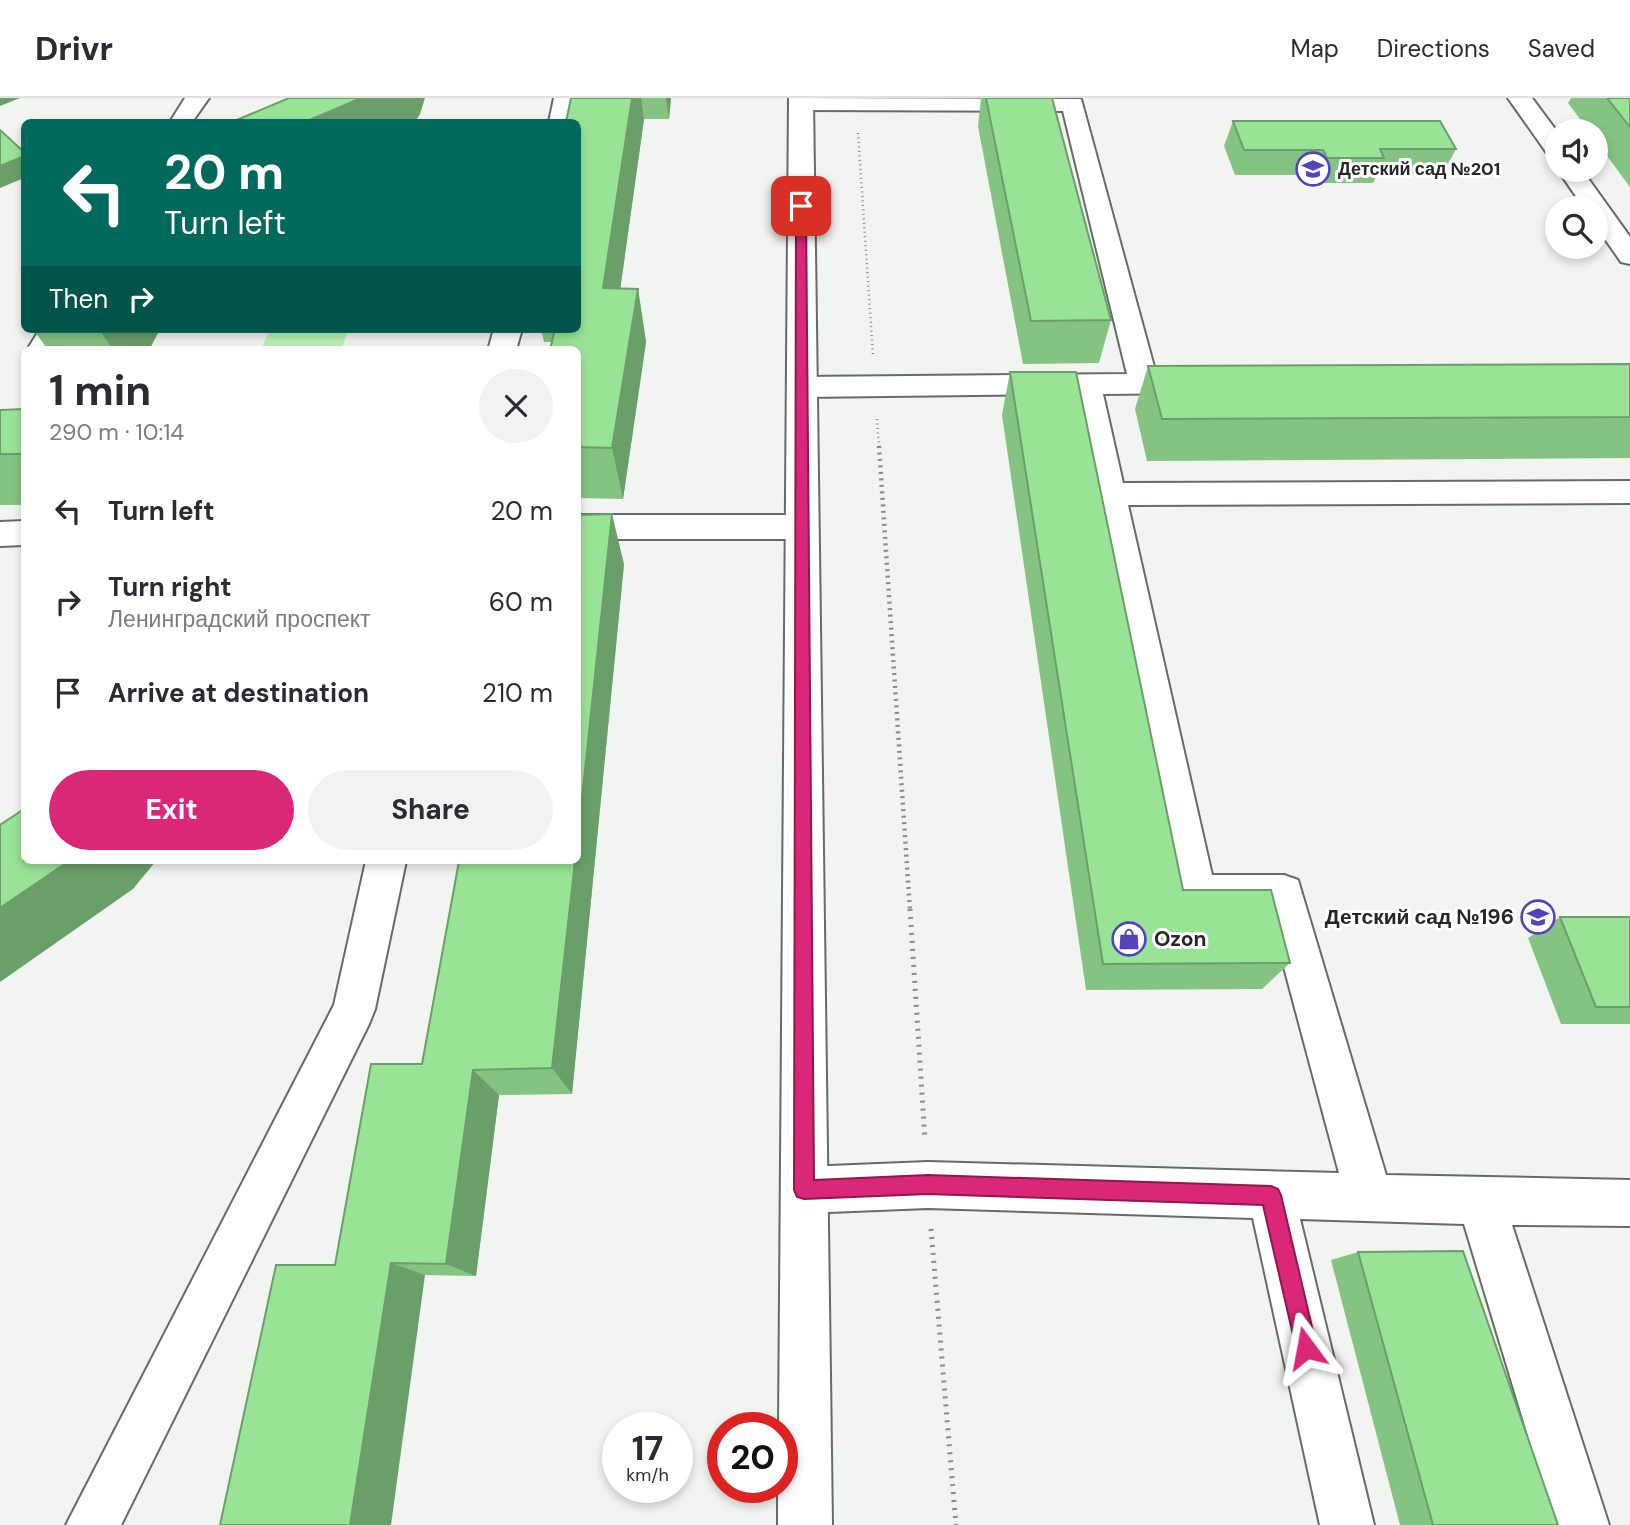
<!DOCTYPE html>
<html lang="en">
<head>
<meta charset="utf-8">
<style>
  :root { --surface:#fff; --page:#f2f2f3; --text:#2b2b33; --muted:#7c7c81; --line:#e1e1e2; --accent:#db2777 }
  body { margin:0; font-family:"DM Sans",sans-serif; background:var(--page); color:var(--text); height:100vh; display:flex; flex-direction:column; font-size:26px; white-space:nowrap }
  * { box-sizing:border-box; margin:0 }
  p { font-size:23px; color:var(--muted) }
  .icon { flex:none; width:38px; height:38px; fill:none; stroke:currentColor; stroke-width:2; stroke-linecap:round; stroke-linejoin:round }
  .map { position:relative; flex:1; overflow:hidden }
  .details { position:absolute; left:21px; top:248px; width:560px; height:518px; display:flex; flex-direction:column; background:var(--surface); border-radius:10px; box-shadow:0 4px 10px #0003 }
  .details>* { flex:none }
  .top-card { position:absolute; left:21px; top:21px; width:560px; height:214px; border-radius:10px; box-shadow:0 4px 10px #0003; background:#00695c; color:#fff; overflow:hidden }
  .buttons { position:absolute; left:1545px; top:21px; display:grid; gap:14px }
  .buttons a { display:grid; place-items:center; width:63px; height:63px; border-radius:50%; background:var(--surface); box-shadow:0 4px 10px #0003; font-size:35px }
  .speed { position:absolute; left:602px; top:1314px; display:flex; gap:14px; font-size:35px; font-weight:700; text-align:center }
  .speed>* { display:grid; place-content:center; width:91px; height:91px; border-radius:50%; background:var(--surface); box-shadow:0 4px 10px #0003; line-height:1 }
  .speed small { font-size:18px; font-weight:400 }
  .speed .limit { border:10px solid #d22; background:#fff; color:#111 }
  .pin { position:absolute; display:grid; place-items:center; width:60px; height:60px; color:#fff; margin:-30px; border-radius:14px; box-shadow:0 4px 10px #0006 }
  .me { position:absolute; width:77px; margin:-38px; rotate:347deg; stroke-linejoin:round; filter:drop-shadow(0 0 5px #0008) }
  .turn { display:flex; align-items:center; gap:24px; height:147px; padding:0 28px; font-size:32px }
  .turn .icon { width:91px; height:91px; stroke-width:2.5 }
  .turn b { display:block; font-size:49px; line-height:60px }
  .then { display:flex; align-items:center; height:66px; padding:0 28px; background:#0003; gap:14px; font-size:26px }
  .round { display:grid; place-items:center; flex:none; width:74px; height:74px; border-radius:37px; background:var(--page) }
  .head { display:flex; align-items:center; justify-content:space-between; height:119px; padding:0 28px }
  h1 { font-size:42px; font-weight:700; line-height:52px }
  .button { display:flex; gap:14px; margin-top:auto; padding:14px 28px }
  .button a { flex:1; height:80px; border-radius:42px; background:var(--accent); color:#fff; font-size:28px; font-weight:700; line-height:80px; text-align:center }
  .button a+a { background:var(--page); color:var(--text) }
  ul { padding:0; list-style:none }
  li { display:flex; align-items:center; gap:21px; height:91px; padding:0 28px }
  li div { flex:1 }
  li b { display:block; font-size:26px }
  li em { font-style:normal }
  header { display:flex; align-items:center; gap:42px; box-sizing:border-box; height:98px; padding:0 35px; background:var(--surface); border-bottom:2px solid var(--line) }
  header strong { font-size:33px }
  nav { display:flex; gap:38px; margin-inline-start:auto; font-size:24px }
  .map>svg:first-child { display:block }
  .green { fill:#b7f2b5 }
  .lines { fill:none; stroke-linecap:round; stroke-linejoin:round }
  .minor-casing { stroke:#676b67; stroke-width:4 }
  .major-casing { stroke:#676b67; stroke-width:4 }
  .path-far2 { stroke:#8a8c89; stroke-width:2.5; stroke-dasharray:1 3.5; stroke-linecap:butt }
  .path-far1 { stroke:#8a8c89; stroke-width:4.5; stroke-dasharray:2 4.5; stroke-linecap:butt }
  .path { stroke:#8a8c89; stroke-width:5; stroke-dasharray:2 6; stroke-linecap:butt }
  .minor { fill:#fff; fill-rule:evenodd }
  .major { fill:#fff; fill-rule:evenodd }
  .wall { fill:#84c382 }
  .shaded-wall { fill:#6b9f6a }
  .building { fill:#99e397; stroke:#6b9f6a; stroke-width:2 }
  .route { fill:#db2777; stroke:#8e194d; stroke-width:2 }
  .labels { text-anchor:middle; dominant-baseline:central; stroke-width:6; stroke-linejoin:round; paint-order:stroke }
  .far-poi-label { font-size:18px; font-weight:bold; fill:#262725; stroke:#fff; text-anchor:start }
  .poi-label { font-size:21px; font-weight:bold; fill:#262725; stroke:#fff; text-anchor:end }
</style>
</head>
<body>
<header>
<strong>Drivr</strong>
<nav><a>Map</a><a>Directions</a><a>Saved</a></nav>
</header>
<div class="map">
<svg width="1630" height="1427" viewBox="0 0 1630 1427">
  <rect width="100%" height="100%" fill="#f1f4f0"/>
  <polygon class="green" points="270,231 349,231 341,252 261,252"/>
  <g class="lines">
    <defs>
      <g id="minor">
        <polygon points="185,0 209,0 192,24 170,24"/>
        <polygon points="554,0 578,0 571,24 549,24"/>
        <polygon points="793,0 1081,1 1156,276 1194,275 1204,278 1209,285 1204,292 1194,295 1103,296 1123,385 1630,383 1630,405 1128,407 1212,777 1284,777 1298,782 1386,1077 1630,1082 1630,1128 1512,1127 1609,1427 1555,1427 1464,1126 1300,1121 1374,1427 1320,1427 1253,1120 928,1110 804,1115 787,1109 781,1092 787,1075 804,1069 928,1064 1339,1075 1269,813 1196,813 1182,808 1176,795 1073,296 802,299 792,296 787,289 792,282 802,279 1127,276 1063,13 801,12 793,10 789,5"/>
        <polygon points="1508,0 1532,0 1558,35 1558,60 1549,58"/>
        <polygon points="1558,72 1582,72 1630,139 1630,166 1621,164 1596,128 1596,110 1584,110"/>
        <polygon points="40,231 68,231 55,252 27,252"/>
        <polygon points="494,231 522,231 516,252 488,252"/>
        <polygon points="578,417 802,417 813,421 818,429 813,437 802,441 578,441"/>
        <polygon points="24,423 24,447 0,448 0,424"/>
        <polygon points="366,763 406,763 375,911 369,926 121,1427 66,1427 334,907"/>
      </g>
      <polygon id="major" points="789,0 813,0 832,1427 778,1427 778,1390 782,1390 782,1330 779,1330"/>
    </defs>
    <use href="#minor" class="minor-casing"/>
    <use href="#major" class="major-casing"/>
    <g class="path-far2">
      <polyline points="858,35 873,257"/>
      <polyline points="877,321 879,350"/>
    </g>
    <polyline class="path-far1" points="879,348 910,813"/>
    <g class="path">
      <polyline points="910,811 925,1042"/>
      <polyline points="931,1131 956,1427"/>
    </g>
    <use href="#minor" class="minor"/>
    <use href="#major" class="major"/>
  </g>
  <g class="wall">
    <polygon points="571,0 671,0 669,21 644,21 620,191 638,191 646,244 623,401 578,400 578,252 552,244 544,244 541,231 578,231"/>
    <polygon points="981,0 1052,0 1111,222 1099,265 1023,266 978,28"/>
    <polygon points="1571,0 1630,0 1630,89 1596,43 1596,33 1589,33 1568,5"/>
    <polygon points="1233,23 1456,51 1443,76 1377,76 1373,85 1317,85 1313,77 1235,77 1224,48"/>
    <polygon points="33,231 160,231 149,252 48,252"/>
    <polygon points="1630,266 1630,360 1147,363 1135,311 1148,268"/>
    <polygon points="1010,274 1183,792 1290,865 1262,891 1086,892 1002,317"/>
    <polygon points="24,311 24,407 0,407 0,312"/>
    <polygon points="624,466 572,996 499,997 476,1178 425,1177 335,1167 422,966"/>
    <polygon points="1560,819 1630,819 1630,926 1561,926 1528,840"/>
    <polygon points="1358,1154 1558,1427 1400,1427 1331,1162"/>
  </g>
  <g class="shaded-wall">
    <polygon points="0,0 20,0 0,8"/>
    <polygon points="361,0 425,0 420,16 415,24 305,24"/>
    <polygon points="632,0 641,0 644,21 613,243 603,190"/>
    <polygon points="666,0 671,0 669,21"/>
    <polygon points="24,58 24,80 0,90 0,68"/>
    <polygon points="638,191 646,244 623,401 612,350"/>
    <polygon points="99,231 160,231 149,252 113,252"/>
    <polygon points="612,416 624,466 572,996 552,970 575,763 578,763 578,738"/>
    <polygon points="69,763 156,763 133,791 0,884 0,810"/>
    <polygon points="473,972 499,997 476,1178 446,1166"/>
    <polygon points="391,1165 425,1177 391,1427 350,1427"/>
  </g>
  <g class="building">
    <polygon points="289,0 361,0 305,24 232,24"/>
    <polygon points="571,0 632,0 603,190 638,191 612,350 578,349 578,252 550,252 555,231 578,231 578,24 566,24"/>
    <polygon points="986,0 1052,0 1111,222 1031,223"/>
    <polygon points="1607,0 1630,0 1630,29"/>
    <polygon points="1233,23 1440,23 1456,51 1380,51 1384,60 1327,60 1323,52 1244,52"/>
    <polygon points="0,32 24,54 24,58 0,68"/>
    <polygon points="1630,266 1630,319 1162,321 1148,268"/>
    <polygon points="1010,274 1076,274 1183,792 1271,792 1290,865 1103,866"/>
    <polygon points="24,311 24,356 0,356 0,312"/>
    <polygon points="612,416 578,738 578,417"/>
    <polygon points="24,711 24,763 69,763 0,810 0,727"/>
    <polygon points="459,763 575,763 552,970 473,972 446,1166 391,1165 350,1427 220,1427 276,1167 335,1167 371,966 422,966"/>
    <polygon points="1560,819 1630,819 1630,909 1596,909"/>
    <polygon points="1463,1153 1558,1427 1433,1427 1358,1154"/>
  </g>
  <polygon class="route" points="801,105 806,108 814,1082 928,1077 1271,1088 1278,1091 1281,1097 1317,1250 1314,1257 1306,1260 1299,1257 1296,1250 1263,1107 928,1096 804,1101 797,1099 794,1092 796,108"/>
  <defs>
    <symbol id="school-ring" viewBox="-11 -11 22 22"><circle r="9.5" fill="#fff" stroke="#5443ba" stroke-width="1.5"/><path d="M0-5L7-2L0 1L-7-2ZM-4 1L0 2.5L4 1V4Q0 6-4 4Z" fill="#5443ba"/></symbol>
    <symbol id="shop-ring" viewBox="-11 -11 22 22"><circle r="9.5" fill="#fff" stroke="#5443ba" stroke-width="1.5"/><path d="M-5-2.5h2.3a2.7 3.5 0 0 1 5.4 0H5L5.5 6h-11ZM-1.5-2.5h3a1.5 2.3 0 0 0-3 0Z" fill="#5443ba"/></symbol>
  </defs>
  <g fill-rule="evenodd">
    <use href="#school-ring" x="1294" y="52" width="38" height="38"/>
    <use href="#school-ring" x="1519" y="800" width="38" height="38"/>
    <use href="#shop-ring" x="1110" y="822" width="38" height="38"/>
  </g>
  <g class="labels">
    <g class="far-poi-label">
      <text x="1338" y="71">Детский сад №201</text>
    </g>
    <g class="poi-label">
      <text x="1514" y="819">Детский сад №196</text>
      <text x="1154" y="841" text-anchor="start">Ozon</text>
    </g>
  </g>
</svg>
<div class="buttons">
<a><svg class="icon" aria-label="sound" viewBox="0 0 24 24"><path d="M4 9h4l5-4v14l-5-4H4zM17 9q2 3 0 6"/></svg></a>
<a><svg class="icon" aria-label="search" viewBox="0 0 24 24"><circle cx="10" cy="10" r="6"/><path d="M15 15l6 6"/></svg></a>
</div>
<div class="speed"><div>17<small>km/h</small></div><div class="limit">20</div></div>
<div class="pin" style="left:801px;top:108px;background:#d93025"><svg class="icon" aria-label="arrive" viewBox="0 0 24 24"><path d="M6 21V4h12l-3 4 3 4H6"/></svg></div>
<svg class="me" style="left:1306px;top:1250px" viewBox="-20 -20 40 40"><path d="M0-17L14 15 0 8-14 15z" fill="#db2777" stroke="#fff" stroke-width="4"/></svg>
<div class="top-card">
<div class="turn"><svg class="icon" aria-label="left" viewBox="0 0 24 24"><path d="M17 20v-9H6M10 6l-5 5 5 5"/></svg><div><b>20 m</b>Turn left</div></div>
<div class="then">Then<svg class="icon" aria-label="right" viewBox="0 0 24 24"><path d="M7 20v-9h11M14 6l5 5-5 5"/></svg></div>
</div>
<section class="details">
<div class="head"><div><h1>1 min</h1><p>290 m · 10:14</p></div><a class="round"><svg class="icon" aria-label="close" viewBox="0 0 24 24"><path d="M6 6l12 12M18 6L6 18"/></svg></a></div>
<ul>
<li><svg class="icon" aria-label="left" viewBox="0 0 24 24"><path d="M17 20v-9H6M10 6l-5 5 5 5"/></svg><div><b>Turn left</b></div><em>20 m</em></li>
<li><svg class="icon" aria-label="right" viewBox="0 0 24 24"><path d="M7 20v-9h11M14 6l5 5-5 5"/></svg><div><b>Turn right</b><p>Ленинградский проспект</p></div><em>60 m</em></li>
<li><svg class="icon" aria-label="arrive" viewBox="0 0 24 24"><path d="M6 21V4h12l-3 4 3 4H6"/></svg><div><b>Arrive at destination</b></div><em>210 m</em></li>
</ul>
<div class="button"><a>Exit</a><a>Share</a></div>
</section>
</div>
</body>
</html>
